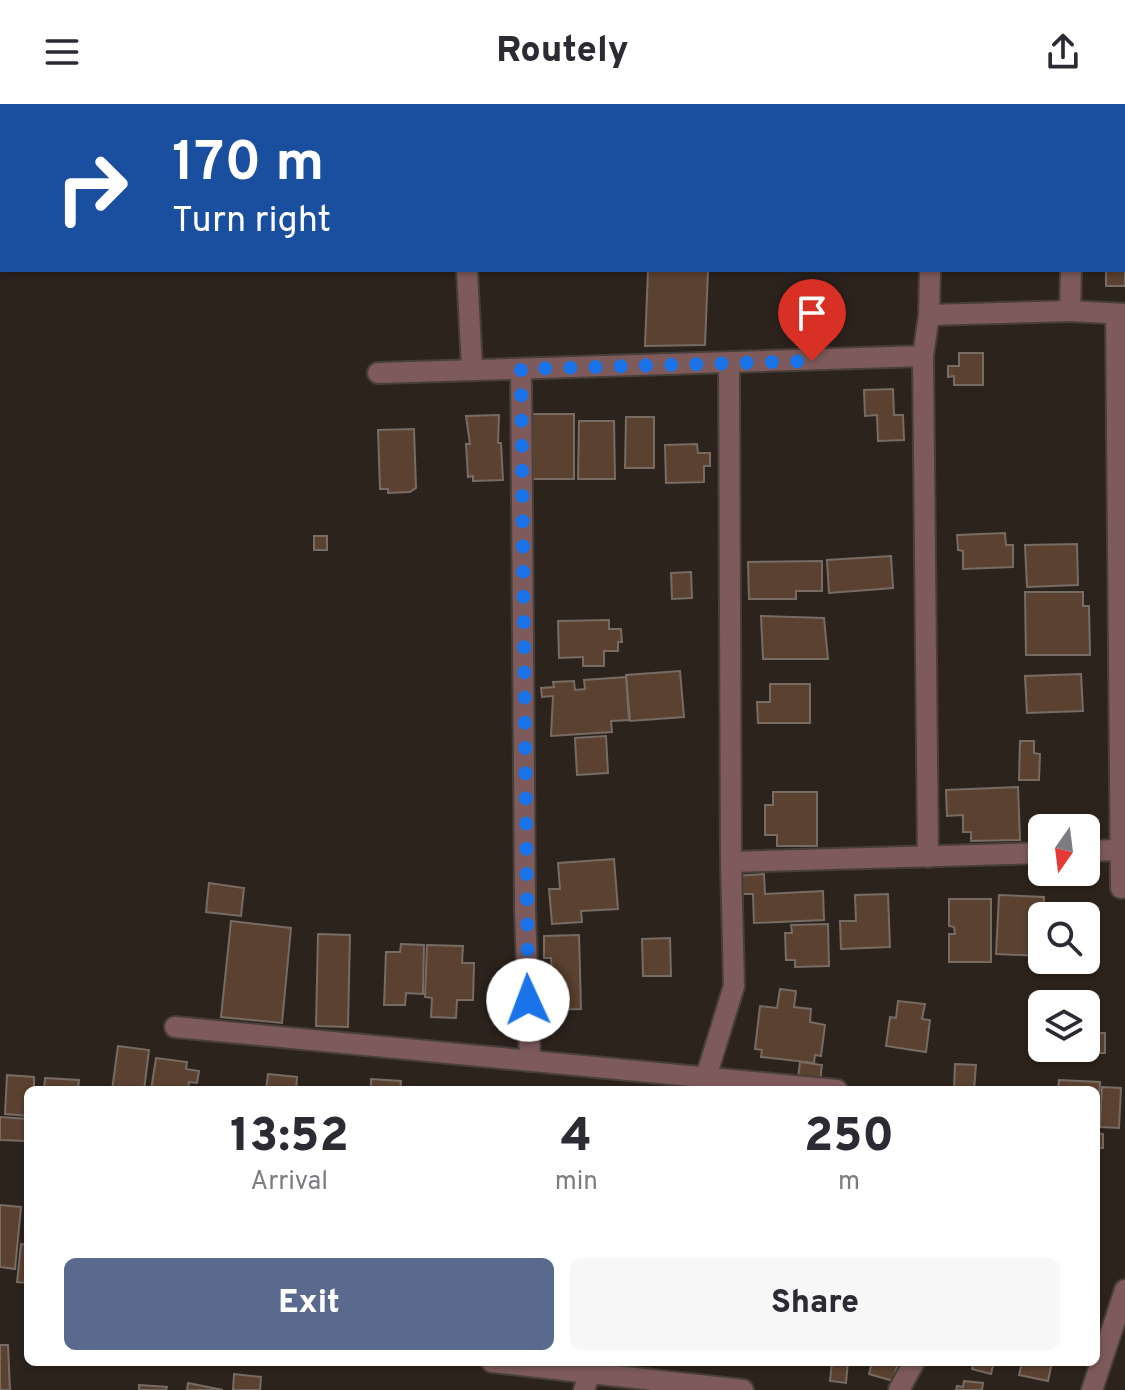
<!DOCTYPE html>
<html lang="en">
<head>
<meta charset="utf-8">
<style>
  :root { --surface:#fff; --page:#f7f7f7; --text:#2b2b33; --muted:#7c7c81; --accent:#596a8e }
  body { margin:0; font-family:Overpass,sans-serif; background:var(--page); color:var(--text); height:100vh; display:flex; flex-direction:column; font-size:30px; white-space:nowrap }
  * { box-sizing:border-box; margin:0 }
  p { font-size:26px; color:var(--muted) }
  .icon { flex:none; width:44px; height:44px; fill:none; stroke:currentColor; stroke-width:2; stroke-linecap:round; stroke-linejoin:round }
  .map { position:relative; flex:1; overflow:hidden }
  .details { position:absolute; left:24px; top:982px; width:1076px; height:280px; display:flex; flex-direction:column; background:var(--surface); border-radius:12px; box-shadow:0 2px 6px #0004 }
  .details>* { flex:none }
  .top-card { position:absolute; left:0px; top:0px; width:1126px; height:168px; box-shadow:0 2px 6px #0004; background:#1a4fa0; color:#fff; overflow:hidden }
  .needle { width:52px; rotate:194deg }
  .buttons { position:absolute; left:1028px; top:710px; display:grid; gap:16px }
  .buttons a { display:grid; place-items:center; width:72px; height:72px; border-radius:12px; background:var(--surface); box-shadow:0 2px 6px #0004; font-size:40px }
  .pin { position:absolute; display:grid; place-items:center; width:68px; height:68px; color:#fff; margin:-82px -34px; border-radius:50% 50% 50% 0; rotate:-45deg; box-shadow:0 0 8px #0007 }
  .pin .icon { rotate:45deg }
  .me { position:absolute; width:88px; margin:-44px; rotate:358deg; stroke-linejoin:round; filter:drop-shadow(0 0 6px #0008) }
  .turn { display:flex; align-items:center; gap:28px; height:168px; padding:0 40px; font-size:36px }
  .turn .icon { width:104px; height:104px; stroke-width:2.5 }
  .turn b { display:block; font-size:56px; line-height:68px }
  .eta { display:flex; justify-content:space-evenly; align-items:center; height:136px; text-align:center }
  .eta b { font-size:48px; font-weight:800; line-height:56px }
  .button { display:flex; gap:16px; margin-top:auto; padding:16px 40px }
  .button a { flex:1; height:92px; border-radius:12px; background:var(--accent); color:#fff; font-size:32px; font-weight:800; line-height:92px; text-align:center }
  .button a+a { background:var(--page); color:var(--text) }
  header { display:flex; justify-content:space-between; align-items:center; height:104px; padding:0 40px; background:var(--surface); font-size:36px; font-weight:800 }
  .map>svg:first-child { display:block }
  .building { fill:#5b4130; stroke:#776c64; stroke-width:2 }
  .lines { fill:none; stroke-linecap:round; stroke-linejoin:round }
  .street-casing { stroke:#473f39; stroke-width:24 }
  .street { stroke:#7e5a5b; stroke-width:20 }
  .route { stroke:#1a73e8; stroke-width:14; stroke-dasharray:0 25.2 }
</style>
</head>
<body>
<header><svg class="icon" aria-label="menu" viewBox="0 0 24 24"><path d="M4 6h16M4 12h16M4 18h16"/></svg>Routely<svg class="icon" aria-label="share" viewBox="0 0 24 24"><path d="M12 15V3M7 8l5-5 5 5M5 13v7h14v-7"/></svg></header>
<div class="map">
<svg width="1125" height="1286" viewBox="0 0 1125 1286">
  <rect width="100%" height="100%" fill="#2c231d"/>
  <g class="building">
    <polygon points="1125,147 1125,182 1106,182 1106,166 1124,166"/>
    <polygon points="648,166 708,167 705,241 645,242"/>
    <polygon points="959,249 983,249 983,281 954,281 954,272 948,273 948,262 959,262"/>
    <polygon points="893,285 894,311 903,311 904,336 878,337 877,311 865,312 864,286"/>
    <polygon points="532,310 574,310 574,375 533,375"/>
    <polygon points="499,311 498,339 501,339 503,376 473,377 473,372 468,373 466,340 470,340 466,312"/>
    <polygon points="626,313 654,313 654,364 625,364"/>
    <polygon points="579,317 614,317 615,375 578,375"/>
    <polygon points="414,325 416,384 410,388 388,389 388,385 380,385 378,326"/>
    <polygon points="697,340 698,349 710,349 710,362 704,362 704,378 666,379 665,341"/>
    <polygon points="1005,429 1006,441 1013,441 1013,463 963,465 963,447 958,446 957,431"/>
    <rect x="314" y="432" width="13" height="14"/>
    <polygon points="1077,440 1078,481 1027,483 1025,441"/>
    <polygon points="891,452 893,484 829,489 827,456"/>
    <polygon points="822,457 822,487 796,487 796,495 749,495 748,458"/>
    <polygon points="691,468 692,494 672,495 671,469"/>
    <polygon points="1025,488 1083,488 1083,502 1089,502 1090,551 1026,551"/>
    <polygon points="761,512 824,514 828,555 763,555"/>
    <polygon points="609,516 609,525 621,525 622,538 618,538 618,547 604,547 604,562 583,562 583,553 559,554 558,517"/>
    <polygon points="680,567 684,613 630,617 626,571"/>
    <polygon points="1081,570 1083,607 1027,609 1025,572"/>
    <polygon points="626,573 629,616 611,617 612,628 551,632 553,592 542,593 541,584 554,583 553,578 574,577 575,586 585,585 584,576"/>
    <polygon points="770,580 810,580 810,619 758,619 757,598 770,598"/>
    <polygon points="606,632 608,669 577,671 575,634"/>
    <polygon points="1020,637 1034,637 1034,649 1040,650 1039,676 1019,676"/>
    <polygon points="1018,683 1020,736 971,737 971,728 963,728 963,711 947,712 946,686"/>
    <polygon points="773,688 817,688 817,742 777,742 777,731 765,731 765,701 773,701"/>
    <polygon points="614,755 618,805 581,807 582,818 552,820 549,785 560,785 558,759"/>
    <polygon points="764,770 765,790 823,787 824,816 754,819 753,790 737,790 737,772"/>
    <polygon points="209,779 244,784 241,812 206,808"/>
    <polygon points="888,790 890,843 841,845 840,817 856,817 855,791"/>
    <polygon points="999,791 1044,793 1043,812 1052,812 1042,812 1042,852 996,850"/>
    <polygon points="949,795 991,795 991,858 949,858 949,830 955,830 954,823 949,822"/>
    <polygon points="231,817 291,824 282,919 221,913"/>
    <polygon points="828,820 829,862 795,863 795,856 786,856 785,829 792,829 791,821"/>
    <polygon points="318,830 350,831 348,923 316,922"/>
    <polygon points="579,831 581,905 548,906 547,867 552,867 551,854 544,854 544,832"/>
    <polygon points="670,834 671,872 643,872 642,835"/>
    <polygon points="401,840 424,841 423,890 406,889 405,901 384,901 386,848 400,848"/>
    <polygon points="427,841 463,842 462,859 474,859 473,896 457,896 456,914 431,913 432,894 425,893"/>
    <polygon points="780,885 796,887 794,903 811,905 810,918 825,921 821,952 815,951 814,959 761,953 762,946 755,945 760,902 777,904"/>
    <polygon points="898,897 925,900 922,915 930,916 926,948 886,942 890,913 896,914"/>
    <polygon points="1086,918 1089,918 1089,929 1105,929 1105,949 1062,949 1062,944 1086,944"/>
    <polygon points="118,942 149,946 144,986 112,986"/>
    <polygon points="156,954 187,958 186,965 199,967 197,979 189,978 188,986 151,986"/>
    <polygon points="800,958 822,961 820,977 798,975"/>
    <polygon points="955,960 976,961 974,986 954,986"/>
    <polygon points="268,970 297,973 296,986 266,986"/>
    <polygon points="7,971 34,973 34,986 28,986 28,1012 5,1010"/>
    <polygon points="45,974 79,976 78,986 44,986"/>
    <polygon points="371,975 401,977 400,986 371,986"/>
    <polygon points="1059,976 1100,978 1097,1026 1096,986 1058,986"/>
    <polygon points="1102,983 1121,984 1119,1024 1100,1023"/>
    <polygon points="0,1013 28,1015 27,1037 0,1036"/>
    <polygon points="1096,1029 1103,1030 1103,1044 1096,1044"/>
    <polygon points="0,1101 21,1103 15,1165 0,1163"/>
    <polygon points="21,1140 28,1141 28,1179 17,1178"/>
    <polygon points="0,1241 8,1241 10,1286 0,1286"/>
    <polygon points="832,1258 848,1258 846,1279 830,1277"/>
    <polygon points="865,1258 898,1258 893,1277 869,1270 871,1262"/>
    <polygon points="974,1258 994,1258 991,1270 972,1265"/>
    <polygon points="1022,1258 1052,1258 1048,1277 1019,1271"/>
    <polygon points="234,1270 261,1273 260,1286 233,1286"/>
    <polygon points="964,1277 983,1279 982,1286 956,1286 957,1282 963,1283"/>
    <polygon points="188,1279 223,1286 187,1286"/>
    <polygon points="139,1281 167,1283 166,1286 139,1286"/>
  </g>
  <g class="lines">
    <defs>
      <g id="street">
        <polyline points="935,2 935,0"/>
        <polyline points="1075,2 1075,0"/>
        <polyline points="467,166 472,266"/>
        <polyline points="930,166 929,211 1070,207 1125,210"/>
        <polyline points="1070,207 1071,166"/>
        <polyline points="1116,211 1121,784"/>
        <polyline points="923,252 928,753"/>
        <polyline points="729,260 731,758 1042,749"/>
        <polyline points="521,265 525,805 530,957"/>
        <polyline points="378,269 923,252 929,211"/>
        <polyline points="1086,747 1121,746"/>
        <polyline points="175,923 837,986"/>
        <polyline points="706,973 734,882 731,758"/>
        <polyline points="492,1258 590,1269"/>
        <polyline points="584,1286 590,1269 743,1286"/>
        <polyline points="899,1286 914,1258"/>
        <polyline points="1092,1286 1125,1186"/>
      </g>
    </defs>
    <use href="#street" class="street-casing"/>
    <use href="#street" class="street"/>
  </g>
  <g class="lines">
    <polyline class="route" points="528,896 521,265 812,257"/>
  </g>
</svg>
<div class="buttons">
<a><svg class="needle" viewBox="-14 -14 28 28"><path d="M0-13l5 13h-10z" fill="#e53935"/><path d="M0 13l5-13h-10z" fill="#7c7c81"/></svg></a>
<a><svg class="icon" aria-label="search" viewBox="0 0 24 24"><circle cx="10" cy="10" r="6"/><path d="M15 15l6 6"/></svg></a>
<a><svg class="icon" aria-label="layers" viewBox="0 0 24 24"><path d="M12 4l9 5-9 5-9-5zM3 14l9 5 9-5"/></svg></a>
</div>
<div class="pin" style="left:812px;top:257px;background:#d93025"><svg class="icon" aria-label="arrive" viewBox="0 0 24 24"><path d="M6 21V4h12l-3 4 3 4H6"/></svg></div>
<svg class="me" style="left:528px;top:896px" viewBox="-20 -20 40 40"><circle r="19" fill="#fff"/><path d="M0-13L10 11 0 6-10 11z" fill="#1a73e8"/></svg>
<div class="top-card">
<div class="turn"><svg class="icon" aria-label="right" viewBox="0 0 24 24"><path d="M7 20v-9h11M14 6l5 5-5 5"/></svg><div><b>170 m</b>Turn right</div></div>
</div>
<section class="details">
<div class="eta">
<div><b>13:52</b><p>Arrival</p></div>
<div><b>4</b><p>min</p></div>
<div><b>250</b><p>m</p></div>
</div>
<div class="button"><a>Exit</a><a>Share</a></div>
</section>
</div>
</body>
</html>
